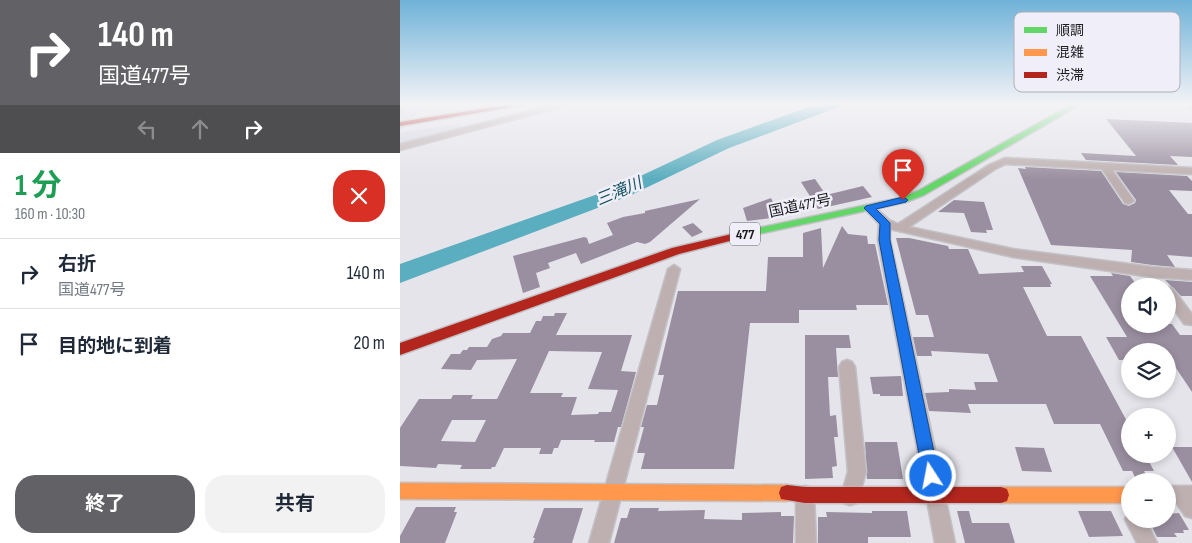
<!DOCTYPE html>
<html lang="ja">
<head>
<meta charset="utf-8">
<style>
  :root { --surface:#fff; --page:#f2f2f3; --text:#1f2937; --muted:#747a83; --line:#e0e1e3; --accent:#626266 }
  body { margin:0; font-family:"Sofia Sans Condensed","Noto Sans JP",sans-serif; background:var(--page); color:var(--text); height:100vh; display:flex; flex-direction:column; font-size:19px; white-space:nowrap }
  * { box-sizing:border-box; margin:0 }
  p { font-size:16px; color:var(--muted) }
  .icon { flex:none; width:28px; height:28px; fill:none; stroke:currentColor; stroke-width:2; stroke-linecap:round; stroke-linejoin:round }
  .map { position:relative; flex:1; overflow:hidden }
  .details { display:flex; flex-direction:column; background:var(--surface); width:400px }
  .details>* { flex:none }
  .top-card { background:#626266; color:#fff; overflow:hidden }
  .buttons { position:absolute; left:721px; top:278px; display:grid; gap:10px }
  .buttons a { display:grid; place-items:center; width:55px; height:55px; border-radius:50%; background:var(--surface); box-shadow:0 2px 8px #0003; font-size:25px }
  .pin { position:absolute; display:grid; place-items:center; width:42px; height:42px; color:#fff; margin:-51px -21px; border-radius:50% 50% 50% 0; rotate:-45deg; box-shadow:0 0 5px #0007 }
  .pin .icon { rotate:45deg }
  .me { position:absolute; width:55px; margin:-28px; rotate:349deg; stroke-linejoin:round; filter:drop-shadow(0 0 4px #0008) }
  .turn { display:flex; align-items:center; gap:18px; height:105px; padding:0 15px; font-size:22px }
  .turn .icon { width:65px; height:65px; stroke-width:2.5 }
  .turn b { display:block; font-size:35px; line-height:42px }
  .lanes { display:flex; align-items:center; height:48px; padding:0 15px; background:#0003; justify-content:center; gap:25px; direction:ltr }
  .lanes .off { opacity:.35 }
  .round { display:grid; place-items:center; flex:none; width:52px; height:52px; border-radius:20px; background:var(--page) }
  .headline { display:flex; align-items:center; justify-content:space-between; height:85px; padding:0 15px }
  h1 { font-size:30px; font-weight:700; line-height:38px; color:#1e9e55 }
  .primary-button { display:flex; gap:10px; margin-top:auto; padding:10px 15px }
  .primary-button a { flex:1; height:58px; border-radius:20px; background:var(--accent); color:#fff; font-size:20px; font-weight:700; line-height:58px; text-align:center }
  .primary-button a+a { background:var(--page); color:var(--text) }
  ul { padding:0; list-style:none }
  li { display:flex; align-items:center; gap:15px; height:70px; padding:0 15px; border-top:1px solid var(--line) }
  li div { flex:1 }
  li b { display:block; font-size:19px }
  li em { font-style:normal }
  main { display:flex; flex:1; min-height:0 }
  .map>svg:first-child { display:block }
  .built { fill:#d7d6e2 }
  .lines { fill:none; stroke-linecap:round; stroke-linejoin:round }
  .river { fill:#5baebf; fill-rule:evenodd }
  .building { fill:#9a8fa0; fill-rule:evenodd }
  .lane-casing { stroke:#c2c1c5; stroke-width:3 }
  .street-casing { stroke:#c2c1c5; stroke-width:3 }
  .fast-casing { stroke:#c2c1c5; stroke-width:3 }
  .slow-casing { stroke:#c2c1c5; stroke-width:3 }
  .jam-casing { stroke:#c2c1c5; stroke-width:3 }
  .lane { fill:#beb0b0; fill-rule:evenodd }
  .street { fill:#beb0b0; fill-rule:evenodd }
  .fast { fill:#63d668; fill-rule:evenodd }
  .slow { fill:#ff974d; fill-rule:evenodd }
  .jam { fill:#b3261e; fill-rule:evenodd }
  .route { fill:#1a73e8; stroke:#114b97 }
  .labels { text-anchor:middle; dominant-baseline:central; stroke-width:5; stroke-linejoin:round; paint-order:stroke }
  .shield { fill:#f0eff9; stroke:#5c5b60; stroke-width:1 }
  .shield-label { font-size:14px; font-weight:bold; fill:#1c1c1f }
  .street-label { font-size:15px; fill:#1c1c1f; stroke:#f0eff9 }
  .water-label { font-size:16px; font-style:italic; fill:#14525e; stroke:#f0eff9 }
  .key { fill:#f0eff9; stroke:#b0b0b8; stroke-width:1 }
  .key-label { font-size:14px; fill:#1c1c1f }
</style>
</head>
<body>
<main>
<section class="details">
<div class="top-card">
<div class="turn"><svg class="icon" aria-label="right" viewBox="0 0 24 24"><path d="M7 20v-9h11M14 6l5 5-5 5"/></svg><div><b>140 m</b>国道477号</div></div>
<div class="lanes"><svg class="icon off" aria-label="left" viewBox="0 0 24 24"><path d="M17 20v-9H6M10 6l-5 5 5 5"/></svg><svg class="icon off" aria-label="ahead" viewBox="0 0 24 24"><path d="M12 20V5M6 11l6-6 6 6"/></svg><svg class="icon" aria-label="right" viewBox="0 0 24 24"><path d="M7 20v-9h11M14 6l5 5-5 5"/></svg></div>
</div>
<div class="headline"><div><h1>1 分</h1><p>160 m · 10:30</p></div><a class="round" style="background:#d93025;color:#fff"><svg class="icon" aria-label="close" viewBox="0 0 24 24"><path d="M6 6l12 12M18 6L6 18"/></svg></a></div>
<ul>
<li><svg class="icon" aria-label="right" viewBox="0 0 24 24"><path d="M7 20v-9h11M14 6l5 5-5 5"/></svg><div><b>右折</b><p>国道477号</p></div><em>140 m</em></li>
<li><svg class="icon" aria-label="arrive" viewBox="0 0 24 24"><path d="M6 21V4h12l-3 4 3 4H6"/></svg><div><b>目的地に到着</b></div><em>20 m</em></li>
</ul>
<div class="primary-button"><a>終了</a><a>共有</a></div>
</section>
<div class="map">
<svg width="792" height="543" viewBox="0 0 792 543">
  <rect width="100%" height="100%" fill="#e5e4ea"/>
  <g class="built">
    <polygon points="0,103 33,103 26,104 0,131"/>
    <polygon points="61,124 59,128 0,143 0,132"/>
  </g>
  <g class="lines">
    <polygon class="river" points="420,103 443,103 441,106 329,148 229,196 0,283 0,264 215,188 317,140"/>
  </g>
  <g class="building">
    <polygon points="706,119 792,123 792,157 770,156 778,165 686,160 681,153 736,156"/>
    <polygon points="625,167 701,171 723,204 729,206 735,203 736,200 716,172 787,176 792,181 792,191 769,190 788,214 792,214 792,257 767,255 775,267 752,265 731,262 732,250 651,245 618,168 626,169"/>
    <polygon points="415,179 426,195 463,186 472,197 418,209 401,182"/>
    <polygon points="371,198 380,217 347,221 343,208"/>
    <polygon points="300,199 250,242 245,244 237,242 181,264 176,253 148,263 150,268 136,273 140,287 123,293 113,256 184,237 187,238 189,244 213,235 207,223 223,217 245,213 245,211"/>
    <polygon points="554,200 584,202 593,230 586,230 587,233 571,232 564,213 538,212"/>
    <polygon points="293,223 303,232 292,237 282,227"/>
    <polygon points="442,226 448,234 467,236 468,244 475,244 488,305 456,305 457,310 399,310 399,323 350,323 334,469 241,469 245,453 237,453 244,427 241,427 247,405 257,405 264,375 258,375 278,291 366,291 368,257 403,257 403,233 421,228 423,268"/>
    <polygon points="496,238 509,238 548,246 549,249 568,249 579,274 624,272 621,266 642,266 652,284 650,284 651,287 623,287 647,336 681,336 730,427 730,454 745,454 754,471 744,471 749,481 737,481 732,471 723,471 700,424 654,424 646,404 568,404 571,413 529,411 525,393 549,392 549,389 576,390 574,382 598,382 588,354 531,351 532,356 517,356 513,337 534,337 528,315 516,315"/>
    <polygon points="711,273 730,276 736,284 730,285 730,324 772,324 780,335 792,335 792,392 768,356 768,351 730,351 730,360 719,360 706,337 727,337 690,276 713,276"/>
    <polygon points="765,280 792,282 792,296 781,296"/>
    <path d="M 155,313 L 167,313 L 156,335 L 232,335 L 221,371 L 236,372 L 221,427 L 218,427 L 214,442 L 194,442 L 195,440 L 161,440 L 158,448 L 154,448 L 152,454 L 139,454 L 141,448 L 104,448 L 95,467 L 92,467 L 91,469 L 60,469 L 62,465 L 38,464 L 36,468 L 0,466 L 0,428 L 19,399 L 51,399 L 53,395 L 73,395 L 71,399 L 97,399 L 117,359 L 77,360 L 71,370 L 41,369 L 51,354 L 60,354 L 63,350 L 67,350 L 69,347 L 87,347 L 92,339 L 101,336 L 103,333 L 130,333 L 136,321 L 141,321 L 143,316 L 154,316 ZM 149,351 L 202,352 L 188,389 L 218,390 L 211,412 L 199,412 L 198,414 L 171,415 L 177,397 L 161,397 L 163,393 L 130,393 ZM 52,420 L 86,420 L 75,442 L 41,441 Z"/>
    <polygon points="405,335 449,335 451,348 436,348 438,377 428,377 430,416 436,415 438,437 434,437 437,466 432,467 433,478 405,479"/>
    <polygon points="501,376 503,396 480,396 480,394 473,394 470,377"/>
    <polygon points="465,442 497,442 503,479 467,479"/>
    <polygon points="615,447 644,448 652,472 622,471"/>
    <polygon points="772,447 792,447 792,482"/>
    <polygon points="16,507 56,507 54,512 57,512 45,543 0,543 0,536"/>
    <polygon points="144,508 183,508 172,543 133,543 135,538 133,538"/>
    <polygon points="230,508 259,508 258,511 305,510 304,519 342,520 342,513 381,512 381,516 394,516 393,543 214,543 221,518 227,518"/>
    <polygon points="472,511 507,511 511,537 468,537 468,543 418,543 418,517 427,517 426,512 472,513"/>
    <polygon points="557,511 569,511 572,523 609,523 615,543 565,543"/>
    <polygon points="678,511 711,511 723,536 689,537"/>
    <polygon points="779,513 789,530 783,530 784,533 774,533 777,537 757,537 748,519 768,519 768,514"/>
  </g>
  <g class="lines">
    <defs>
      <polygon id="lane" points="6,103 10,103 0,112 0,109"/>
      <g id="street">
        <polygon points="161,103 175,103 0,150 0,144"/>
        <polygon points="783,103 792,103 792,110"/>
        <polygon points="605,158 792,168 792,174 712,170 734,201 729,204 725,203 702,169 606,164 595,169 509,227 613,249 752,267 792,270 792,280 752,277 613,257 490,229 490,240 555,543 535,543 478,240 479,224 464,208 465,206 473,206 489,220 498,224 589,165"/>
        <polygon points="274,265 280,269 209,543 189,543 268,269"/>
        <polygon points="768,287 773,289 792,314 792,325 784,324 768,301"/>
        <polygon points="447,360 452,362 455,367 466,472 457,503 450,505 443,503 441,496 448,472 439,367 442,362"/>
        <polygon points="405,486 412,488 414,495 416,543 396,543 396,495 398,488"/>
        <polygon points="768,486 792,486 792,518 785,516 777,504 768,504"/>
        <polygon points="730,511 730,519 745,519 757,543 737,543 725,519"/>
      </g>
      <polygon id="fast" points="674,103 683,103 524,195 506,202 349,236 344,233 349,230 500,198 518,191"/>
      <g id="slow">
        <polygon points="0,483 387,485 393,487 395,493 393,499 387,501 0,499"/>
        <polygon points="601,487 730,487 730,503 601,503 595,501 593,495 595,489"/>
      </g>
      <g id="jam">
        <polygon points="117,103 135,103 0,126 0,122"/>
        <polygon points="349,230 354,233 353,235 279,254 0,355 0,343 272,248"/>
        <polygon points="387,485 405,487 601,487 607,489 609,495 607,501 601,503 405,503 381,499 379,493 381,487"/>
      </g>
    </defs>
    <use href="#lane" class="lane-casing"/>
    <use href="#street" class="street-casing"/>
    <use href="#fast" class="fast-casing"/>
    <use href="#slow" class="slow-casing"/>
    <use href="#jam" class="jam-casing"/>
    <use href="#lane" class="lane"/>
    <use href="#street" class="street"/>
    <use href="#fast" class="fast"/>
    <use href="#slow" class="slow"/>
    <use href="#jam" class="jam"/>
  </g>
  <linearGradient id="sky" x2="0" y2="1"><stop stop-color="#6fb2d8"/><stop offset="0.58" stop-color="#f3f3f6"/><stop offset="1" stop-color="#f3f3f6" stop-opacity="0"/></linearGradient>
  <rect width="792" height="179" fill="url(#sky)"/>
  <polygon class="route" points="503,197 508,200 506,202 476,209 490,223 490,240 539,476 537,481 531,484 525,481 523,476 479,240 480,224 464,208 466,206"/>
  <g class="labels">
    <rect class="shield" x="330" y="222.5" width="30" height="23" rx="4"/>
    <g class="shield-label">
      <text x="345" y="234">477</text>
    </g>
    <g class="street-label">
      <text transform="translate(400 206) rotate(-12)">国道477号</text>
    </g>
    <g class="water-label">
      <text transform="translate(219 192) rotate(-23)">三滝川</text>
    </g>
  </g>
  <rect x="614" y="12" width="166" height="80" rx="8" class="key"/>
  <rect x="624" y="27" width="23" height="6" fill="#63d668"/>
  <rect x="624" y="49" width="23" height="7" fill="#ff974d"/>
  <rect x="624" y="72" width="23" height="6" fill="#b3261e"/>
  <g class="key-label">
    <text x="656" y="35">順調</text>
    <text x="656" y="57">混雑</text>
    <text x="656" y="80">渋滞</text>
  </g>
</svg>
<div class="buttons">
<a><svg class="icon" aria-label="sound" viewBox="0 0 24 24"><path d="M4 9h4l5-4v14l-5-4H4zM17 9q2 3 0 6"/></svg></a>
<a><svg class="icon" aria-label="layers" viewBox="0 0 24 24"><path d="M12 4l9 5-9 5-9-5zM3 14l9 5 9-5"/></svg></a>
<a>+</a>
<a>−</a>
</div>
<div class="pin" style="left:503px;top:200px;background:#d93025"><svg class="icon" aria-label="arrive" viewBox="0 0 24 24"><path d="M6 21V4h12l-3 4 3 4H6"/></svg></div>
<svg class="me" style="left:531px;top:476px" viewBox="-20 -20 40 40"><circle r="17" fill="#1a73e8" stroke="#fff" stroke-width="3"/><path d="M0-11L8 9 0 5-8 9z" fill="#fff"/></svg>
</div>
</main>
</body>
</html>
